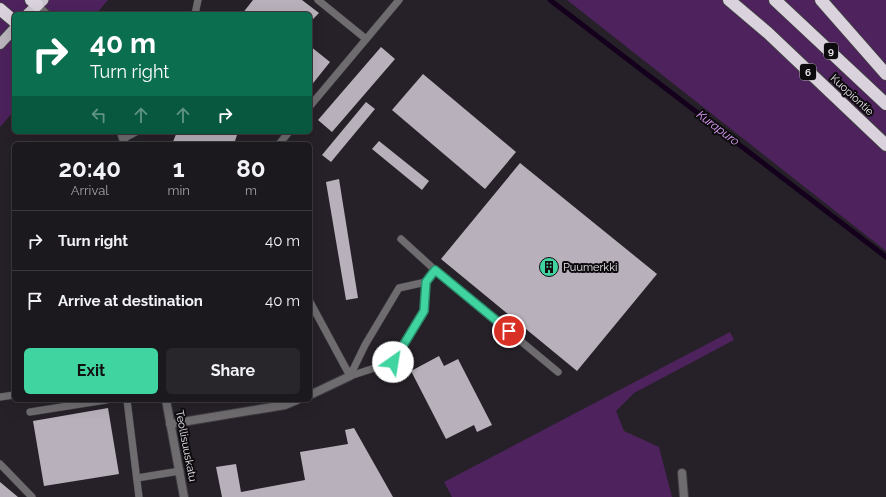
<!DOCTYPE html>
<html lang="en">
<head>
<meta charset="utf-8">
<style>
  :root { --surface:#1c191e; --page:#29262b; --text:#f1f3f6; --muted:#a0a0a4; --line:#3a383c; --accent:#40d4a1 }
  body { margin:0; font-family:Raleway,sans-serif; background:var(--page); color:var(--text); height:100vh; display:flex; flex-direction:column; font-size:15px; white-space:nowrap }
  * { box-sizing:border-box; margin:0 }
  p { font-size:13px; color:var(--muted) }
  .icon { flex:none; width:22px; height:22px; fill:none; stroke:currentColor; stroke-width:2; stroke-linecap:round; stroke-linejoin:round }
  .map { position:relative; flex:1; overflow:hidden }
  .panel { position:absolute; left:12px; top:142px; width:300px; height:260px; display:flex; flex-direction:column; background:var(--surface); border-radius:6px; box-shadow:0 4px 16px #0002,0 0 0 1px var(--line) }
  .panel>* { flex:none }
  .top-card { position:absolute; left:12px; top:12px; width:300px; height:122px; border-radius:6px; box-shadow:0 4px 16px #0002,0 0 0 1px var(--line); background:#0b6e4f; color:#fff; overflow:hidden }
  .pin { position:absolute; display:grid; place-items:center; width:34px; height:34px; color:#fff; margin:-17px; border:2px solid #fff; border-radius:50%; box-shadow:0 1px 4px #0007 }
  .me { position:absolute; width:44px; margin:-22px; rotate:32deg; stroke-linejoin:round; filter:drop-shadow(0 0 3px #0008) }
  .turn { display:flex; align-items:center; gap:14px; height:84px; padding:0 12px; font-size:18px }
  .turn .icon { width:52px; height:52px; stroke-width:2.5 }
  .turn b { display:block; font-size:28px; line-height:34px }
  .lanes { display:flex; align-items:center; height:38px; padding:0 12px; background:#0003; justify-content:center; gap:20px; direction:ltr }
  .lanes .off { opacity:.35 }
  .eta { display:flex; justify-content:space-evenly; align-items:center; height:68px; text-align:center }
  .eta b { font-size:24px; font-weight:700; line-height:28px }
  .action { display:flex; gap:8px; margin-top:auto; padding:8px 12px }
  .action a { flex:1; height:46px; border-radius:6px; background:var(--accent); color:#111; font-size:16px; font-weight:700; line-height:46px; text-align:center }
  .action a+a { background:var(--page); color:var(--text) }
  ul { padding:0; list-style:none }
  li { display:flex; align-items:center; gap:12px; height:60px; padding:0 12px; border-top:1px solid var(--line) }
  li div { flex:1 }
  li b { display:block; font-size:15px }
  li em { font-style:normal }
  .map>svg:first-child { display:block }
  .green { fill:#4d225d }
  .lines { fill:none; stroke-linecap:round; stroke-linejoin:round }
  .stream { stroke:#14001c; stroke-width:5 }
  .building { fill:#b8b1bb }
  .service-casing { stroke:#413d43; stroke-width:8 }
  .minor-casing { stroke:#413d43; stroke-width:10 }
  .tertiary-casing { stroke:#413d43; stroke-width:10 }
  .primary-casing { stroke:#413d43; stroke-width:12 }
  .trunk-casing { stroke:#413d43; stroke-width:12 }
  .motorway-casing { stroke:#413d43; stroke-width:14 }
  .service { stroke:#6f6c70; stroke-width:7 }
  .minor { stroke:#6f6c70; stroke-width:8 }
  .tertiary { stroke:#6f6c70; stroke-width:8 }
  .primary { stroke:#bbb6be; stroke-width:10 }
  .trunk { stroke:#cac4ce; stroke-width:11 }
  .motorway { stroke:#dad3dd; stroke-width:12 }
  .route-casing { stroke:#2a8a69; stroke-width:10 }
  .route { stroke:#40d4a1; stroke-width:7 }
  .labels { text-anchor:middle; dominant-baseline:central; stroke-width:4; stroke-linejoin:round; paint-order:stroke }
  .shield { fill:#0e0b0f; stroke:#a8a4aa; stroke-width:1 }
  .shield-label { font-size:10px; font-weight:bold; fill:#eae6ec }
  .street-label { font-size:11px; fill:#eae6ec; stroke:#0e0b0f }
  .poi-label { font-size:11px; fill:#eae6ec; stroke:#0e0b0f; text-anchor:start }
  .water-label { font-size:12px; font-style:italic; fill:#e1a1fc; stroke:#0e0b0f }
</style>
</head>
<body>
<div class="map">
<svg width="886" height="497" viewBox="0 0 886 497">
  <rect width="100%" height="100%" fill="#262128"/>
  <g class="green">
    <polygon points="0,0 108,0 96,14 14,14 14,111 0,127"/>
    <polygon points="567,0 886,0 886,251"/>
    <polygon points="730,332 734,340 634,393 616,411 624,431 659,447 672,497 452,497 444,482"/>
  </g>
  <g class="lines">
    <polyline class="stream" points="550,0 886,257"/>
  </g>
  <g class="building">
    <polygon points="253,0 302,0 319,13 310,22 310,14 242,14"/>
    <polygon points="310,46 330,62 310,87"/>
    <polygon points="381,47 395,59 332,132 318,120"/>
    <polygon points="423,74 516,152 485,189 392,110"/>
    <polygon points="366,102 375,109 331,162 322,155"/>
    <polygon points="177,132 238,132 234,144 172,144"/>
    <polygon points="379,141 429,181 422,190 372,149"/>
    <polygon points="520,163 657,274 577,371 441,259"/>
    <polygon points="339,179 358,298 346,300 326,182"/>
    <polygon points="439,356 444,366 458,359 492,425 477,432 474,425 446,439 411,371"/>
    <polygon points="108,408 119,474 44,486 33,421"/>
    <polygon points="354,428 393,497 222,497 216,467 236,464 241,492 305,480 300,452 348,444 345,430"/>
    <polygon points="0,482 18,497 0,497"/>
  </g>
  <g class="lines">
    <defs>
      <g id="service">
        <polyline points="318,0 366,39"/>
        <polyline points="195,14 198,0"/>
        <polyline points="310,106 399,0"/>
        <polyline points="123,139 136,132"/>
        <polyline points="279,144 289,132"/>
        <polyline points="401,239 435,270 558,372"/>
        <polyline points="310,302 350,376"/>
        <polyline points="350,376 393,362 424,311 426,282 435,270"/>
        <polyline points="350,376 365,345 399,288 426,282"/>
        <polyline points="0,397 14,395"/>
        <polyline points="127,400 139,497"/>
        <polyline points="30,412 106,400"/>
        <polyline points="0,464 32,497"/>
        <polyline points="137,478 180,471"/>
      </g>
      <g id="minor">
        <polyline points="310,395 350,376"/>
        <polyline points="170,424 285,405 297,400"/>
        <polyline points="682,473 684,497"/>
      </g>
      <g id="tertiary">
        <polyline points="37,5 46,14"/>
        <polyline points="121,132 125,144"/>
        <polyline points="166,400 184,497"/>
      </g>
      <polyline id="primary" points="0,44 14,29"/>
      <polyline id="trunk" points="28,14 43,0"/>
      <g id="motorway">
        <polyline points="31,0 37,5"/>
        <polyline points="729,0 768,33 886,145"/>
        <polyline points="775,0 886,104"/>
        <polyline points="821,0 886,74"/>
        <polyline points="0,9 14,21"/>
      </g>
    </defs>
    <use href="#service" class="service-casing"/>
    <use href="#minor" class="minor-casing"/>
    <use href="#tertiary" class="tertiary-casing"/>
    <use href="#primary" class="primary-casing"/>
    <use href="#trunk" class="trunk-casing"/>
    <use href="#motorway" class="motorway-casing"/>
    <use href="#service" class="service"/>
    <use href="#minor" class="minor"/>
    <use href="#tertiary" class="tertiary"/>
    <use href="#primary" class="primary"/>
    <use href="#trunk" class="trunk"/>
    <use href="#motorway" class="motorway"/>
  </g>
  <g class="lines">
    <defs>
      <polyline id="route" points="393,362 424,311 426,282 435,270 509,331"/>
    </defs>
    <use href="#route" class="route-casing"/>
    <use href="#route" class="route"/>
  </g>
  <defs>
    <symbol id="building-disc" viewBox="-11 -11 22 22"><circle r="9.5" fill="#40d4a1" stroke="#0e0b0f"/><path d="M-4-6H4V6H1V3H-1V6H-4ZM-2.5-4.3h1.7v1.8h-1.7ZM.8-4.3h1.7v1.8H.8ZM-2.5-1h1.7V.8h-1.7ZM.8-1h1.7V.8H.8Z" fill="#111"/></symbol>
  </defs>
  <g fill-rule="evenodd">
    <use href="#building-disc" x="538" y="256" width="22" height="22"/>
  </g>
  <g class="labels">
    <g class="shield">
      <rect x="824" y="43" width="14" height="16" rx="3"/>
      <rect x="800" y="64" width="16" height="16" rx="3"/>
    </g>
    <g class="shield-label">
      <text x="831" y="51">9</text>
      <text x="808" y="72">6</text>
    </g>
    <g class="street-label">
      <text transform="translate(852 95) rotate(43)">Kuopiontie</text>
      <text transform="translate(186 446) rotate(79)">Teollisuuskatu</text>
    </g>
    <g class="poi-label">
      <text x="563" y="267">Puumerkki</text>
    </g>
    <g class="water-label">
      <text transform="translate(718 128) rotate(37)">Kurapuro</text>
    </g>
  </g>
</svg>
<div class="pin" style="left:509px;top:331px;background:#d93025"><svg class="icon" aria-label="arrive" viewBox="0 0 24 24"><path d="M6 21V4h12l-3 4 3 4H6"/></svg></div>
<svg class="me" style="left:393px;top:362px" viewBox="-20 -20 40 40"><circle r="19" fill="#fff"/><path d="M0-13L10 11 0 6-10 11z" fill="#40d4a1"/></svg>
<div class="top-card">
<div class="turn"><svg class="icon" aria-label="right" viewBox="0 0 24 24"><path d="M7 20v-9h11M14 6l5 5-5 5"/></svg><div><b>40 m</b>Turn right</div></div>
<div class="lanes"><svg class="icon off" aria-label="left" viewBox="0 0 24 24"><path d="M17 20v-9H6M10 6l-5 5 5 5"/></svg><svg class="icon off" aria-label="ahead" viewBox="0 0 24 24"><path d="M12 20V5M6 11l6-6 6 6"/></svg><svg class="icon off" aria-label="ahead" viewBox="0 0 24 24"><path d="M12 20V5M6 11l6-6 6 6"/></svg><svg class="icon" aria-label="right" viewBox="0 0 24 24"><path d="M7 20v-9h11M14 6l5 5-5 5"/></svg></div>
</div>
<section class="panel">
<div class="eta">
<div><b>20:40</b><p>Arrival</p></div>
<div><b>1</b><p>min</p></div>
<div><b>80</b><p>m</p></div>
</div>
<ul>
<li><svg class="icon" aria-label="right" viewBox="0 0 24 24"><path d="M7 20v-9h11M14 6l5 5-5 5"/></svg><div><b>Turn right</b></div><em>40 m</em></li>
<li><svg class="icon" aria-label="arrive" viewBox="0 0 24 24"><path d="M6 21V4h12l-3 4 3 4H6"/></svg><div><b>Arrive at destination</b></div><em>40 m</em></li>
</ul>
<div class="action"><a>Exit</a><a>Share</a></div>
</section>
</div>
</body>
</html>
